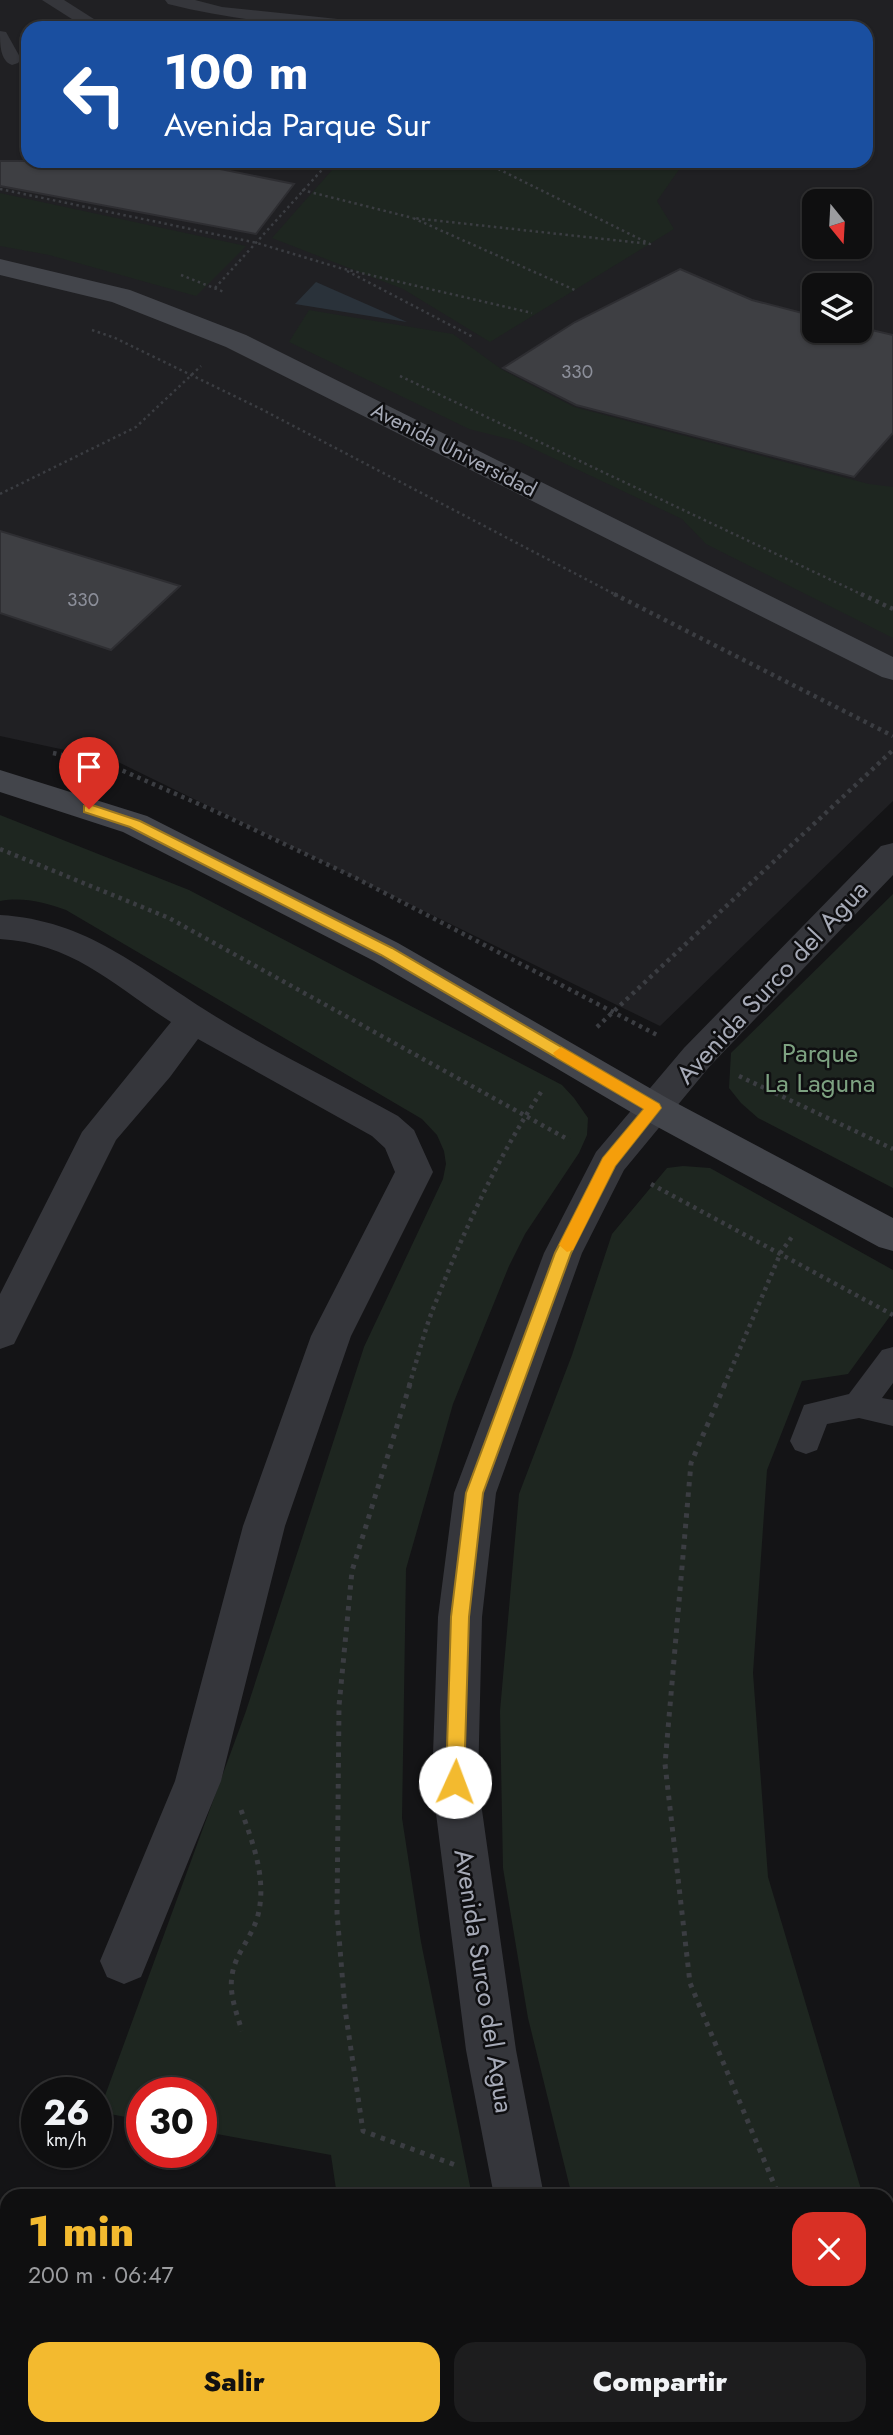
<!DOCTYPE html>
<html lang="es">
<head>
<meta charset="utf-8">
<style>
  :root { --surface:#0f0f10; --page:#1d1d1e; --text:#f1f3f6; --muted:#9b9c9f; --line:#2f2f30; --accent:#f3ba2f }
  body { margin:0; font-family:Jost,sans-serif; background:var(--page); color:var(--text); height:100vh; display:flex; flex-direction:column; font-size:26px; white-space:nowrap }
  * { box-sizing:border-box; margin:0 }
  p { font-size:23px; color:var(--muted) }
  .icon { flex:none; width:38px; height:38px; fill:none; stroke:currentColor; stroke-width:2; stroke-linecap:round; stroke-linejoin:round }
  .map { position:relative; flex:1; overflow:hidden }
  .sheet { position:absolute; left:0px; top:2189px; width:894px; height:247px; display:flex; flex-direction:column; background:var(--surface); border-radius:21px 21px 0 0; box-shadow:0 2px 5px #0004,0 0 0 2px var(--line) }
  .sheet>* { flex:none }
  .banner { position:absolute; left:21px; top:21px; width:852px; height:147px; border-radius:21px; box-shadow:0 2px 5px #0004,0 0 0 2px var(--line); background:#1a4fa0; color:#fff; overflow:hidden }
  .needle { width:46px; rotate:162deg }
  .tools { position:absolute; left:802px; top:189px; display:grid; gap:14px }
  .tools a { display:grid; place-items:center; width:70px; height:70px; border-radius:14px; background:var(--surface); box-shadow:0 2px 5px #0004,0 0 0 2px var(--line); font-size:35px }
  .speed { position:absolute; left:21px; top:2077px; display:flex; gap:14px; font-size:35px; font-weight:700; text-align:center }
  .speed>* { display:grid; place-content:center; width:91px; height:91px; border-radius:50%; background:var(--surface); box-shadow:0 2px 5px #0004,0 0 0 2px var(--line); line-height:1 }
  .speed small { font-size:18px; font-weight:400 }
  .speed .limit { border:10px solid #d22; background:#fff; color:#111 }
  .pin { position:absolute; display:grid; place-items:center; width:60px; height:60px; color:#fff; margin:-72px -30px; border-radius:50% 50% 50% 0; rotate:-45deg; box-shadow:0 0 7px #0007 }
  .pin .icon { rotate:45deg }
  .me { position:absolute; width:77px; margin:-38px; rotate:2deg; stroke-linejoin:round; filter:drop-shadow(0 0 5px #0008) }
  .turn { display:flex; align-items:center; gap:24px; height:147px; padding:0 28px; font-size:32px }
  .turn .icon { width:91px; height:91px; stroke-width:2.5 }
  .turn b { display:block; font-size:49px; line-height:60px }
  .round { display:grid; place-items:center; flex:none; width:74px; height:74px; border-radius:21px; background:var(--page) }
  .summary { display:flex; align-items:center; justify-content:space-between; height:119px; padding:0 28px }
  h1 { font-size:42px; font-weight:800; line-height:52px; color:var(--accent) }
  .primary-button { display:flex; gap:14px; margin-top:auto; padding:14px 28px }
  .primary-button a { flex:1; height:80px; border-radius:21px; background:var(--accent); color:#111; font-size:28px; font-weight:800; line-height:80px; text-align:center }
  .primary-button a+a { background:var(--page); color:var(--text) }
  .map>svg:first-child { display:block }
  .built { fill:#202023; fill-rule:evenodd }
  .green { fill:#1e2620 }
  .water { fill:#2a323a }
  .building { fill:#3e3f43; stroke:#2e2e32; stroke-width:2 }
  .lines { fill:none; stroke-linecap:round; stroke-linejoin:round }
  .path-far2 { stroke:#3b3d42; stroke-width:2.5; stroke-dasharray:2.5 3.5; stroke-linecap:butt }
  .path-far1 { stroke:#3b3d42; stroke-width:4.5; stroke-dasharray:3.5 4.5; stroke-linecap:butt }
  .path { stroke:#3b3d42; stroke-width:5; stroke-dasharray:4.5 6; stroke-linecap:butt }
  .lane { fill:#35363b; fill-rule:evenodd }
  .street { fill:#35363b; fill-rule:evenodd }
  .secondary { fill:#43454b; fill-rule:evenodd }
  .route { fill:#f3ba2f; stroke:#9e791f; stroke-width:2 }
  .slow { fill:#f59e0b }
  .labels { text-anchor:middle; dominant-baseline:central; stroke-width:5; stroke-linejoin:round; paint-order:stroke }
  .far-number-label { font-size:19px; fill:#8c8f9a }
  .far-street-label { font-size:21px; fill:#a6aab7; stroke:#0f0f11 }
  .street-label { font-size:26px; fill:#a6aab7; stroke:#0f0f11 }
  .park-label { font-size:26px; fill:#7da281; stroke:#0f0f11 }
</style>
</head>
<body>
<div class="map">
<svg width="893" height="2435" viewBox="0 0 893 2435">
  <rect width="100%" height="100%" fill="#141416"/>
  <path class="built" d="M 0,0 L 893,0 L 893,801 L 660,1026 L 116,761 L 0,736 ZM 28,28 L 866,28 L 866,161 L 28,161 ZM 814,201 L 859,201 L 859,247 L 814,247 ZM 814,285 L 859,285 L 859,331 L 814,331 Z"/>
  <g class="green">
    <polygon points="340,161 685,161 657,201 674,229 490,342 403,289 272,238"/>
    <polygon points="0,193 246,246 196,296 49,255 0,246"/>
    <polygon points="309,310 453,334 501,369 574,407 869,484 893,487 893,638 706,544 682,519 517,441 469,429 289,342"/>
    <path d="M 0,815 L 189,890 L 562,1085 L 574,1098 L 588,1118 L 587,1135 L 579,1153 L 525,1234 L 509,1266 L 453,1404 L 406,1569 L 402,1818 L 421,1942 L 472,2196 L 337,2196 L 331,2155 L 201,2131 L 201,2093 L 142,2093 L 142,2120 L 99,2112 L 246,1711 L 364,1347 L 443,1179 L 446,1164 L 444,1151 L 437,1135 L 422,1119 L 66,910 C 43,902 24,897 0,901 Z"/>
    <polygon points="893,894 893,1188 758,1118 741,1103 729,1088 731,1053"/>
    <polygon points="683,1166 710,1168 893,1270 893,1312 848,1374 802,1381 767,1470 753,1673 768,1877 863,2196 572,2196 528,2018 503,1868 500,1711 519,1494 572,1355 612,1234 667,1168"/>
    <polygon points="887,2277 893,2296 893,2435 624,2435 622,2429 887,2429"/>
    <polygon points="365,2429 512,2429 513,2435 366,2435"/>
  </g>
  <polygon class="water" points="316,282 407,322 295,304"/>
  <g class="building">
    <polygon points="0,161 181,161 294,184 256,234 0,186"/>
    <polygon points="680,269 752,300 814,316 814,331 859,331 859,327 893,335 893,433 854,477 576,405 503,368 575,322"/>
    <polygon points="0,531 180,586 111,650 0,613"/>
  </g>
  <g class="lines">
    <g class="path-far2">
      <polyline points="482,161 650,244 413,218 577,291"/>
      <polyline points="0,189 257,243 340,268 532,313"/>
      <polyline points="302,190 413,218"/>
      <polyline points="347,271 473,337"/>
      <polyline points="181,275 224,292"/>
      <polyline points="215,288 330,161"/>
      <polyline points="92,330 115,338 261,409 618,596"/>
      <polyline points="400,376 865,596"/>
      <polyline points="0,494 136,427 201,366"/>
    </g>
    <g class="path-far1">
      <polyline points="614,594 893,736"/>
      <polyline points="861,594 893,609"/>
      <polyline points="53,753 112,766 217,812 356,878 659,1036"/>
      <polyline points="0,849 169,918 569,1140"/>
      <polyline points="597,1027 893,750"/>
      <polyline points="739,1076 893,1149"/>
      <polyline points="651,1184 893,1315"/>
      <path d="M 409,1386 C 418,1357 425,1327 437,1299 C 465,1228 499,1155 541,1092"/>
      <polyline points="724,1386 781,1252 794,1234"/>
    </g>
    <g class="path">
      <polyline points="410,1384 352,1571 339,1706 337,1913 345,2009 363,2131 458,2166"/>
      <polyline points="725,1384 691,1463 665,1764 690,1983 779,2196"/>
      <path d="M 241,1810 C 253,1843 267,1879 258,1915 C 255,1927 248,1938 242,1949 C 224,1980 232,1999 242,2031"/>
      <polyline points="502,2429 502,2435"/>
      <polyline points="859,2429 860,2435"/>
    </g>
    <g class="lane">
      <polygon points="42,0 64,0 108,28 86,28"/>
      <path d="M 165,0 L 195,0 L 222,7 L 376,23 L 385,28 C 311,28 240,22 168,4 Z"/>
      <path d="M 0,31 L 6,32 L 21,59 L 18,63 L 12,65 C 0,61 0,44 0,31 Z"/>
      <polygon points="893,1347 893,1383 882,1398 893,1400 893,1426 859,1418 827,1424 817,1450 806,1454 795,1450 790,1441 804,1405 849,1394 882,1350"/>
    </g>
    <g class="street">
      <polygon points="893,843 893,875 710,1066 624,1170 582,1253 496,1493 482,1617 478,1782 516,2050 544,2196 494,2196 466,2050 432,1782 438,1617 454,1493 544,1253 596,1152 684,1048 881,846"/>
      <path d="M 0,915 C 87,920 140,969 210,1013 C 271,1051 336,1082 398,1116 L 414,1130 L 433,1172 L 351,1336 L 285,1526 L 221,1781 L 141,1977 L 124,1984 L 107,1977 L 100,1961 L 175,1781 L 243,1526 L 311,1336 L 395,1172 L 385,1148 L 372,1136 L 198,1039 L 170,1077 L 116,1140 L 14,1344 L 0,1349 L 0,1294 L 82,1132 L 171,1022 C 113,985 73,943 0,939 Z"/>
      <polygon points="537,2429 591,2429 592,2435 538,2435"/>
    </g>
    <g class="secondary">
      <polygon points="0,259 130,290 246,335 893,657 893,680 882,677 226,347 112,302 0,275"/>
      <polygon points="0,770 147,816 398,943 667,1098 893,1218 893,1251 879,1247 641,1118 374,961 123,832 0,792"/>
    </g>
  </g>
  <polygon class="route" points="89,804 140,821 392,948 659,1104 661,1108 615,1166 571,1253 483,1493 469,1617 464,1782 462,1788 455,1790 448,1788 446,1782 451,1617 466,1493 555,1253 603,1158 644,1109 381,955 130,827 84,812 84,806"/>
  <polygon class="slow" points="561,1047 659,1104 661,1108 615,1166 573,1250 567,1252 559,1245 603,1158 644,1109 556,1057 553,1053"/>
  <g class="labels">
    <g class="far-number-label">
      <text x="577" y="371">330</text>
      <text x="83" y="599">330</text>
    </g>
    <g class="far-street-label">
      <text transform="translate(454 450) rotate(27)">Avenida Universidad</text>
    </g>
    <g class="street-label">
      <text transform="translate(772 982) rotate(-47)">Avenida Surco del Agua</text>
      <text transform="translate(484 1981) rotate(81)">Avenida Surco del Agua</text>
    </g>
    <g class="park-label">
      <text x="820" y="1053">Parque<tspan x="820" dy="30">La Laguna</tspan></text>
    </g>
  </g>
</svg>
<div class="tools">
<a><svg class="needle" viewBox="-14 -14 28 28"><path d="M0-13l5 13h-10z" fill="#e53935"/><path d="M0 13l5-13h-10z" fill="#9b9c9f"/></svg></a>
<a><svg class="icon" aria-label="layers" viewBox="0 0 24 24"><path d="M12 4l9 5-9 5-9-5zM3 14l9 5 9-5"/></svg></a>
</div>
<div class="speed"><div>26<small>km/h</small></div><div class="limit">30</div></div>
<div class="pin" style="left:89px;top:809px;background:#d93025"><svg class="icon" aria-label="arrive" viewBox="0 0 24 24"><path d="M6 21V4h12l-3 4 3 4H6"/></svg></div>
<svg class="me" style="left:455px;top:1782px" viewBox="-20 -20 40 40"><circle r="19" fill="#fff"/><path d="M0-13L10 11 0 6-10 11z" fill="#f3ba2f"/></svg>
<div class="banner">
<div class="turn"><svg class="icon" aria-label="left" viewBox="0 0 24 24"><path d="M17 20v-9H6M10 6l-5 5 5 5"/></svg><div><b>100 m</b>Avenida Parque Sur</div></div>
</div>
<section class="sheet">
<div class="summary"><div><h1>1 min</h1><p>200 m · 06:47</p></div><a class="round" style="background:#d93025;color:#fff"><svg class="icon" aria-label="close" viewBox="0 0 24 24"><path d="M6 6l12 12M18 6L6 18"/></svg></a></div>
<div class="primary-button"><a>Salir</a><a>Compartir</a></div>
</section>
</div>
</body>
</html>
